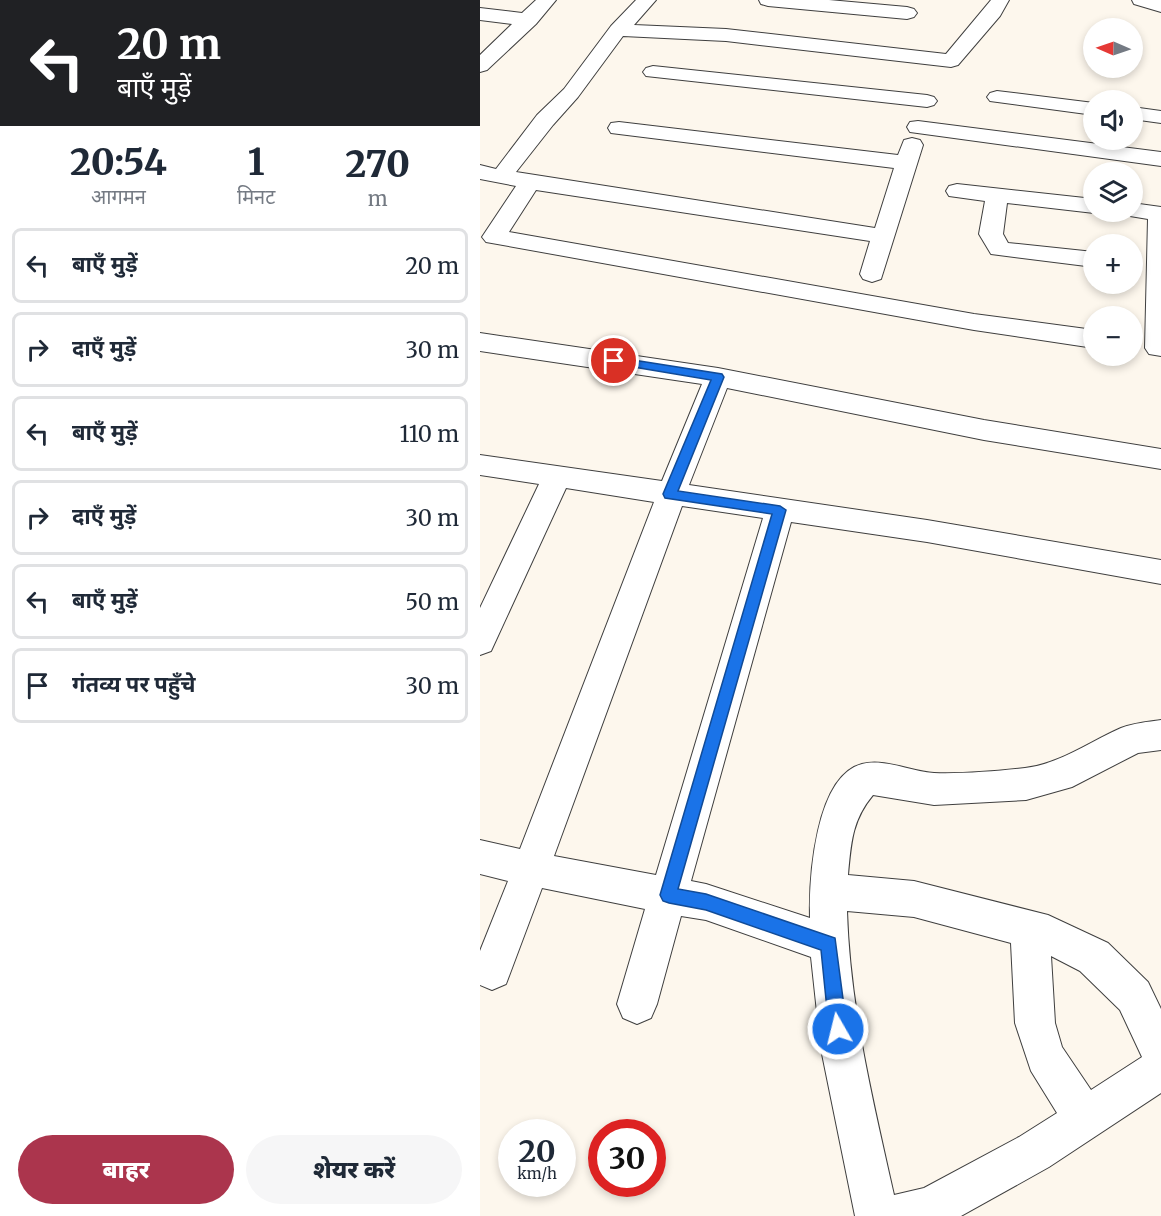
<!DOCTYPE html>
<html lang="hi">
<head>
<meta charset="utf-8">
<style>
  :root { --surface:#fff; --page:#f6f6f7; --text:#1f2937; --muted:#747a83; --line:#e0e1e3; --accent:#ab354d }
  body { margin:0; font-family:Merriweather,"Noto Sans Devanagari",serif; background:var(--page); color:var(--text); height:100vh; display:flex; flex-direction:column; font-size:22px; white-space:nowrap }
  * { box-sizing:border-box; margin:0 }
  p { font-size:20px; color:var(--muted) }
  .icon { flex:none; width:33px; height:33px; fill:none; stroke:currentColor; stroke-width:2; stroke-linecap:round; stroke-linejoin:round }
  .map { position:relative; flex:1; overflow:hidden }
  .sheet { display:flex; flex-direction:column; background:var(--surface); width:480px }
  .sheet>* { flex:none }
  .banner { background:#202124; color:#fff; overflow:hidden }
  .needle { width:39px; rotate:272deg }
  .fabs { position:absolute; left:603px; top:18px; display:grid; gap:12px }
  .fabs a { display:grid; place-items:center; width:60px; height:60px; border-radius:50%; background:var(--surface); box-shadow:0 3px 9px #0003; font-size:30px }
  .speed { position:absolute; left:18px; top:1119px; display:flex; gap:12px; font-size:30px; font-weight:700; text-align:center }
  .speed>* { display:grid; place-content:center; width:78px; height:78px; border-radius:50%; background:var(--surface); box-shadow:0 3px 9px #0003; line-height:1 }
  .speed small { font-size:15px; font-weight:400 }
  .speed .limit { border:9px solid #d22; background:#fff; color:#111 }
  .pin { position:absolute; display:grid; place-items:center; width:51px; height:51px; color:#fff; margin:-26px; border:3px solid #fff; border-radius:50%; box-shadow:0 2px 6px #0007 }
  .me { position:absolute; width:66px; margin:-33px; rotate:352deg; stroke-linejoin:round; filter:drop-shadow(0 0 4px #0008) }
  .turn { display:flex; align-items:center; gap:21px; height:126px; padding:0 18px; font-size:27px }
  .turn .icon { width:78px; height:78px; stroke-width:2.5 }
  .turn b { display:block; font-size:42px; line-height:51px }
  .eta { display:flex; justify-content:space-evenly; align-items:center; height:102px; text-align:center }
  .eta b { font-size:36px; font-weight:800; line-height:42px }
  .action { display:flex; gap:12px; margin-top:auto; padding:12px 18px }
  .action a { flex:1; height:69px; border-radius:36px; background:var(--accent); color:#fff; font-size:24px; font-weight:800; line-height:69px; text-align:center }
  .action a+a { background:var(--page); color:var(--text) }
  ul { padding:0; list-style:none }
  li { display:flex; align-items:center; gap:18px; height:75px; margin:0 12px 9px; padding:0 6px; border:3px solid var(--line); border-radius:9px }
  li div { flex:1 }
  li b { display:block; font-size:22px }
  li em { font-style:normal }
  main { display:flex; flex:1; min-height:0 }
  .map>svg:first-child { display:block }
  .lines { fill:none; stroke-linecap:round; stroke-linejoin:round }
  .minor-casing { stroke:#3f3f3f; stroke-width:2 }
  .minor { fill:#fff; fill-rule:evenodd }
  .route { fill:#1a73e8; stroke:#114b97; stroke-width:1.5 }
</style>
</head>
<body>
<main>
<section class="sheet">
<div class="banner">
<div class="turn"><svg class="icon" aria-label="left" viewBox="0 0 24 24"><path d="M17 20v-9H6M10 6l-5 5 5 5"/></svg><div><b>20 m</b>बाएँ मुड़ें</div></div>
</div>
<div class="eta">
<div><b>20:54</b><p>आगमन</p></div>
<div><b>1</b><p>मिनट</p></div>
<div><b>270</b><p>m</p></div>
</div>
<ul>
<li><svg class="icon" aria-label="left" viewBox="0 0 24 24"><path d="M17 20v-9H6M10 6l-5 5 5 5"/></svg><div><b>बाएँ मुड़ें</b></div><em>20 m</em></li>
<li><svg class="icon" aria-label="right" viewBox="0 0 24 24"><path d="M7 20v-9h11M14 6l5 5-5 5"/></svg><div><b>दाएँ मुड़ें</b></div><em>30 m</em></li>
<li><svg class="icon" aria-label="left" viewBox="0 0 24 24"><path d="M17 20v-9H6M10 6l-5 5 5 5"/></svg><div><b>बाएँ मुड़ें</b></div><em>110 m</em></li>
<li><svg class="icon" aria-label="right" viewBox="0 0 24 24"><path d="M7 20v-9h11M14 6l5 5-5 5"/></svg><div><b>दाएँ मुड़ें</b></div><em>30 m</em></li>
<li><svg class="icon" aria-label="left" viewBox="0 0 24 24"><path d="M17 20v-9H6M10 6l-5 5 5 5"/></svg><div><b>बाएँ मुड़ें</b></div><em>50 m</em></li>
<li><svg class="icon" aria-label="arrive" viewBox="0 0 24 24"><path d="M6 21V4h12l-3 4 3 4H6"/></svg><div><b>गंतव्य पर पहुँचे</b></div><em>30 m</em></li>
</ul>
<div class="action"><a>बाहर</a><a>शेयर करें</a></div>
</section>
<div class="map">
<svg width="681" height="1216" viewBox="0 0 681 1216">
  <rect width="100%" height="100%" fill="#fdf7ed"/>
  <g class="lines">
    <defs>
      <g id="minor">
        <polygon points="56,0 76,0 56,24 7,70 0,72 0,55 32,24 0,20 0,8 42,13"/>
        <polygon points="156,0 176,0 154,25 246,29 466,54 511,0 529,0 520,16 478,65 471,67 246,41 143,36 98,97 73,125 36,172 395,228 414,168 139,134 131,133 128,128 131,123 139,122 418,155 424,140 432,138 440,140 443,145 401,279 392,282 383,279 380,274 390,241 56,190 29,232 494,314 614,330 614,348 494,330 6,242 2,237 36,186 0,179 0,165 16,169 57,115 84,89 131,26"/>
        <polygon points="279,0 349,0 427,7 434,9 437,13 434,17 427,19 288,6 281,4"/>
        <polygon points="652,0 681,0 681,12 654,4"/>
        <polygon points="173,66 447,95 454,97 457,101 454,105 447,107 166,76 163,72 166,68"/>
        <polygon points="517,91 614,103 614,115 510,101 507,97 510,93"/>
        <polygon points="652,107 681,111 681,123 652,119"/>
        <polygon points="438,121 681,152 681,166 430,132 427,127 430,122"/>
        <polygon points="477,184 614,199 614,212 620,212 614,213 527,203 523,234 528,243 614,252 614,267 511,254 499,234 505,201 469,196 466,191 469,186"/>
        <polygon points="652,203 681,207 681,356 669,354 665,348 668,219 644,215 641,212 652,212"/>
        <path d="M 0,333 L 238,368 L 504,420 L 681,449 L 681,469 L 504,440 L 247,388 L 209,485 L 447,520 L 681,560 L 681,584 L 447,542 L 311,522 L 211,881 L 226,884 L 330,918 C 329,879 335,776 382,764 C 405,758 432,772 454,773 C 480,774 519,771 545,768 C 580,764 609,742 641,728 C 654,723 667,722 681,720 L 681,750 L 658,753 L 592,787 L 546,800 L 454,805 L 393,795 C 372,820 371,843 368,875 L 434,881 L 568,915 L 628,943 L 668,982 L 681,1009 L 681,1093 L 569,1167 L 481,1216 L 375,1216 L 341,1049 L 331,957 L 226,920 L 201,916 L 177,1004 L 171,1018 L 157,1024 L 143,1018 L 137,1004 L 165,909 L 62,888 L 26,984 L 12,990 L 0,985 L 0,951 L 28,881 L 0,874 L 0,840 L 40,849 L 174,502 L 86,488 L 11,651 L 0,655 L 0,608 L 59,484 L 0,475 L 0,455 L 182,481 L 222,384 L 0,351 ZM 202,506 L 283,518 L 176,875 L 74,856 ZM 367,911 L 434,917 L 531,943 L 535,1023 L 551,1071 L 577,1113 L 539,1137 L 444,1188 L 414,1195 C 393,1101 370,1008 367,911 ZM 571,956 L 600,971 L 640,1010 L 662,1057 L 611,1090 L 582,1047 L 575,1023 Z"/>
      </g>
    </defs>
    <use href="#minor" class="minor-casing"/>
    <use href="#minor" class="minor"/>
  </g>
  <polygon class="route" points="134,357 242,374 244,377 198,491 300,506 306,510 198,889 226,894 355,938 367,1029 364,1036 358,1038 352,1036 349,1029 341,950 226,910 189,903 183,901 180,895 292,514 185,498 183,494 231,380 130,363 130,358"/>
</svg>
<div class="fabs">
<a><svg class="needle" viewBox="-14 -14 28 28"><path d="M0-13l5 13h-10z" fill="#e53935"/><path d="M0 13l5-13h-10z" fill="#747a83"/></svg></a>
<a><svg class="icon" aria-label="sound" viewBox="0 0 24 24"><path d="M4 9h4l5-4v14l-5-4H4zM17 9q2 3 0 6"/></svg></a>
<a><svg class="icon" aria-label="layers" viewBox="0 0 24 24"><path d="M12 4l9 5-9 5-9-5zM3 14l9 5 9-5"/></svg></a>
<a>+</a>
<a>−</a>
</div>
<div class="speed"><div>20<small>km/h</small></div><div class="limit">30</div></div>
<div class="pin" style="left:134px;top:361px;background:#d93025"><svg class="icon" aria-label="arrive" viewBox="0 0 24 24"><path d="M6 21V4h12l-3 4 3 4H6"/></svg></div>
<svg class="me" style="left:358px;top:1029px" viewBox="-20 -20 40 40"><circle r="17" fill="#1a73e8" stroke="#fff" stroke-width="3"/><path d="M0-11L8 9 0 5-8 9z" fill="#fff"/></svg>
</div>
</main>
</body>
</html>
